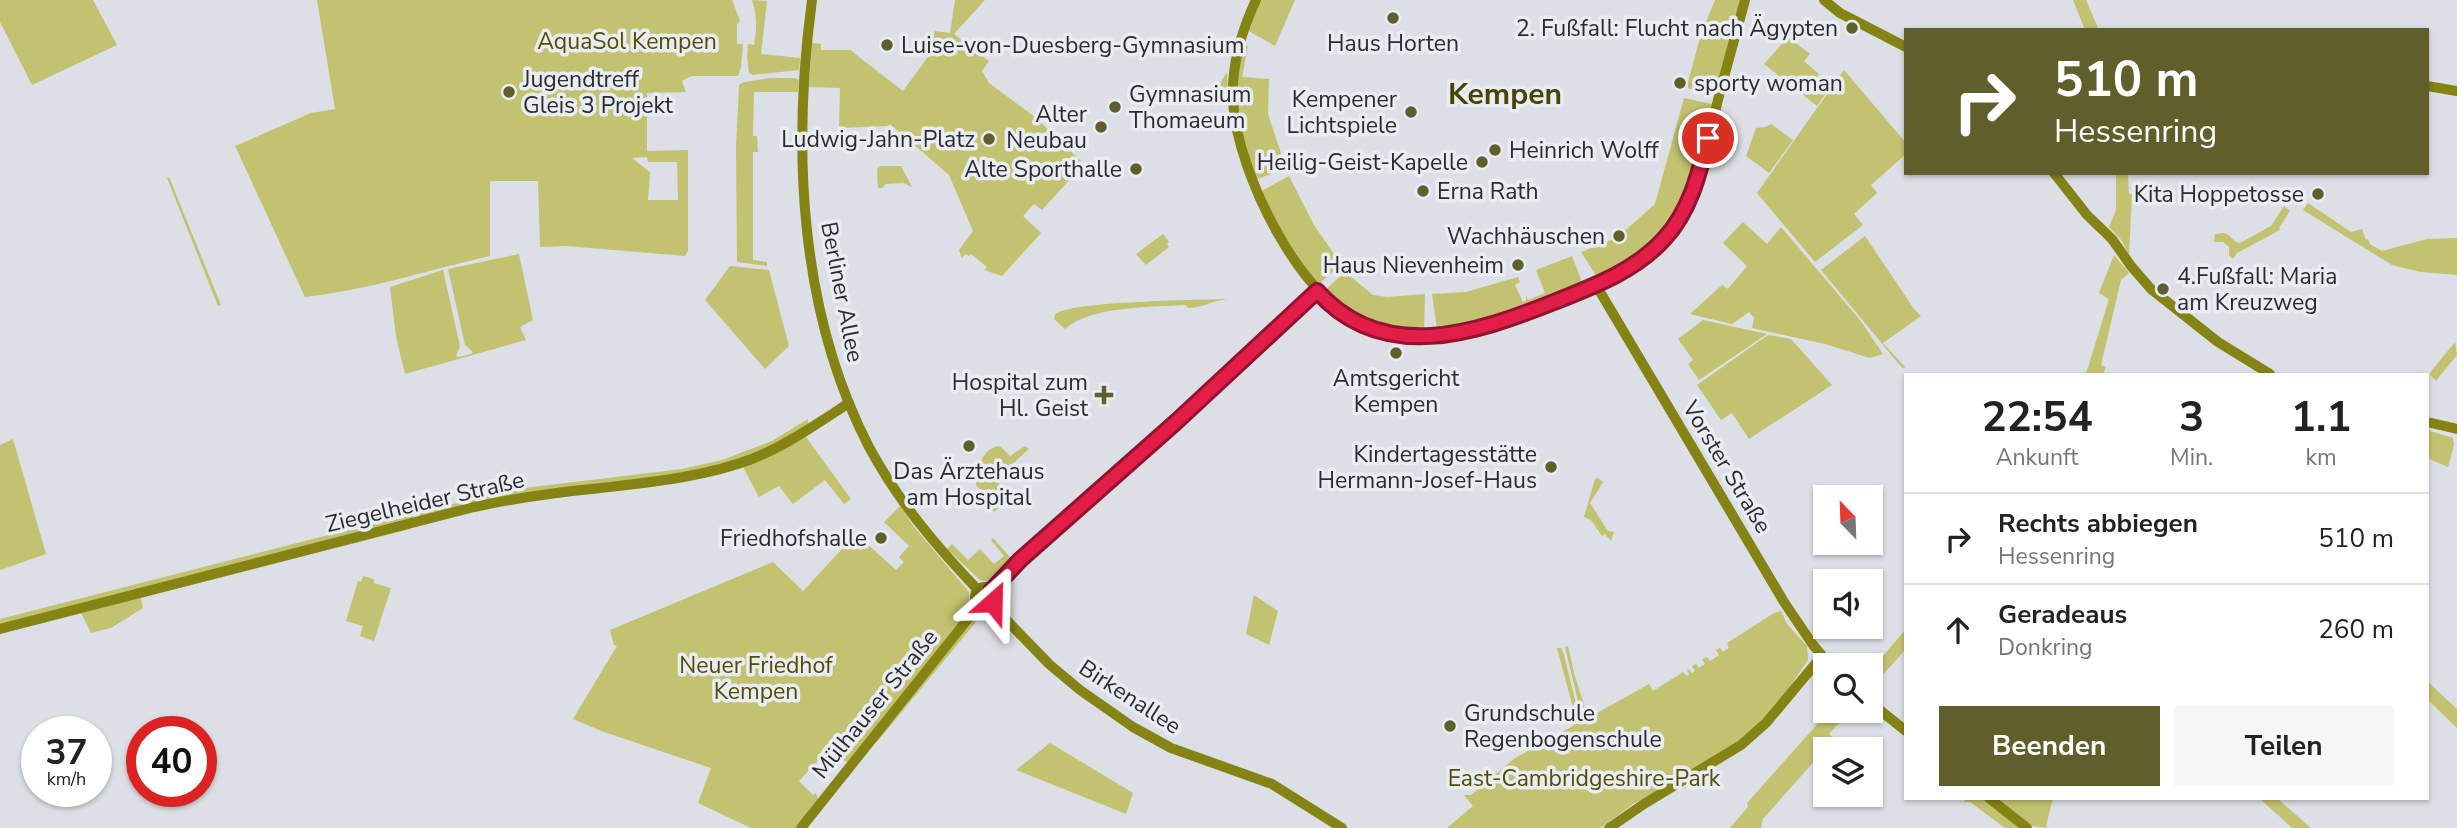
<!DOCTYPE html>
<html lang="de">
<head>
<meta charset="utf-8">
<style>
  :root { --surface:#fff; --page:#f6f6f6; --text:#222; --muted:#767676; --line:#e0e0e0; --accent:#605f2c }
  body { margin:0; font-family:"Nunito Sans",sans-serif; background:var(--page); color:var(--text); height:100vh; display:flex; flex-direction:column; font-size:26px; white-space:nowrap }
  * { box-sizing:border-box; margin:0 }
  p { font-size:23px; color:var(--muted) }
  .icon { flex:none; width:38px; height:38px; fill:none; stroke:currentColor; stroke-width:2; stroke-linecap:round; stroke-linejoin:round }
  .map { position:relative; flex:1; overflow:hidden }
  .details { position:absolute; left:1904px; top:373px; width:525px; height:427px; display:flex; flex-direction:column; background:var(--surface); border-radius:0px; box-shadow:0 2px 5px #0004 }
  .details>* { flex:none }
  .top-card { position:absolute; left:1904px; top:28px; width:525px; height:147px; border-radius:0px; box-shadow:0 2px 5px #0004; background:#605f2c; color:#fff; overflow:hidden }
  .needle { width:46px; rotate:337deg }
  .buttons { position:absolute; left:1813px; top:485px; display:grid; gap:14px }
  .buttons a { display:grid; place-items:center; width:70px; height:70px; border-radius:0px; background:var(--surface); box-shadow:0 2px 5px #0004; font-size:35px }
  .speed { position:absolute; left:21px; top:716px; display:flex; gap:14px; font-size:35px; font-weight:700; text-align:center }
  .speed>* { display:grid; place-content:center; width:91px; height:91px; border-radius:50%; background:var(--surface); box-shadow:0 2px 5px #0004; line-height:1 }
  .speed small { font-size:18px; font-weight:400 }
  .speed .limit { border:10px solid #d22; background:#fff; color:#111 }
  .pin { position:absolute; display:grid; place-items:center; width:60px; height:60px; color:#fff; margin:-30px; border:4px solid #fff; border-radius:50%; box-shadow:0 2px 7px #0007 }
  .me { position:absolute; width:77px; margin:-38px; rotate:25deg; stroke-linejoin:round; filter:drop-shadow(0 0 5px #0008) }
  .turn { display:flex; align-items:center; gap:24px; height:147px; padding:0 35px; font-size:32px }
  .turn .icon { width:91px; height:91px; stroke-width:2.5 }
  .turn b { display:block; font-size:49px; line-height:60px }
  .eta { display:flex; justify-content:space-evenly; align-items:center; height:119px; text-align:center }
  .eta b { font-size:42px; font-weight:700; line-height:49px }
  .primary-button { display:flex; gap:14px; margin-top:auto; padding:14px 35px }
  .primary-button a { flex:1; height:80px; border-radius:0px; background:var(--accent); color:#fff; font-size:28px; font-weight:700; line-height:80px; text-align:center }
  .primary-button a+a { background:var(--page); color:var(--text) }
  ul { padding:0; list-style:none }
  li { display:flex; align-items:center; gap:21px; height:91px; padding:0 35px; border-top:2px solid var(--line) }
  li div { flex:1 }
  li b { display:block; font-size:26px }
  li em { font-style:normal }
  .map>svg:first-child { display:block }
  .green { fill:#c3c270; fill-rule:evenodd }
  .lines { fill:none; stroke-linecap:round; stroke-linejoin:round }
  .secondary { stroke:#868315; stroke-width:10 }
  .route-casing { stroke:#92132f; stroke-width:18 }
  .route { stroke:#e11d48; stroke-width:12 }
  .poi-dot { fill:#605f2c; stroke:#e9ecf3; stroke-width:2.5 }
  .labels { text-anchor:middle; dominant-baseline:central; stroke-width:7; stroke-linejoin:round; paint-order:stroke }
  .poi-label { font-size:23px; fill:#2b2c2f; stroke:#e9ecf3; text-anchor:end }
  .park-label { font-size:23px; fill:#514f01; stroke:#e9ecf3 }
  .street-label { font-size:23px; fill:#2b2c2f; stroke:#e9ecf3 }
  .district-label { font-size:30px; font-weight:bold; fill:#474503; stroke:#e9ecf3 }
</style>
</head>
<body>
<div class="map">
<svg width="2457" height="828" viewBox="0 0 2457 828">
  <rect width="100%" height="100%" fill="#dcdfe5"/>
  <g class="green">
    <polygon points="0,0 93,0 117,45 32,85 0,22"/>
    <path d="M 317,0 L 732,0 L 740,21 L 737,24 L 737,44 L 743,44 L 741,67 L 738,76 L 691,76 L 682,81 L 686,92 L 647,93 L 647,151 L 688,150 L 688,251 L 685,256 L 566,246 L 540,247 L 538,181 L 490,181 L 490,256 C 428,270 368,290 305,297 L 235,146 L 311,113 L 335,109 ZM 647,157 L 648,162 L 677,162 L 678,200 L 648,200 L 650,172 L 632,158 Z"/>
    <path d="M 752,0 L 767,1 L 761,54 L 800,58 L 799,70 L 753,75 L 749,73 L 747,57 L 748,44 L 754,45 C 757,28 757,16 752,0 Z"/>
    <polygon points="955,0 985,0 954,34 989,61 982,71 989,83 1035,117 1084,164 1042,210 1034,204 1023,216 1041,233 1002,276 984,270 987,267 971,254 969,256 965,254 962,258 959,250 973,231 949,175 890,124 888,126 839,128 840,88 809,87 812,43 821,44 821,50 850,50 903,91 933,50 930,49 935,31 950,33"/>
    <polygon points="1261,0 1295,0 1275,46 1247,30"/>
    <polygon points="1715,0 1741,0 1715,94 1689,89 1687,86 1701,34"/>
    <polygon points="2073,0 2086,0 2099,30 2085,30"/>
    <polygon points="1788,37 1810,54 1804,61 1819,74 1815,81 1828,90 1817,106 1764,64"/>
    <path d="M 1244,45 L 1248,46 L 1242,77 L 1269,79 L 1268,114 L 1286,168 L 1258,179 C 1253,173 1251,163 1248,154 C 1236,119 1233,81 1244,45 Z"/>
    <polygon points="1844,70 1906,143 1906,154 1871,185 1877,193 1854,214 1863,225 1815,262 1757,193"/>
    <polygon points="1227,72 1228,98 1211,104 1197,95 1197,92 1206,97 1212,96"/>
    <polygon points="770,78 795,78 799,80 798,92 754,92 753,136 757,136 758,152 753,152 753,260 767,262 767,266 737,262 736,147 739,85 744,82"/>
    <path d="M 1684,98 L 1712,104 C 1700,158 1691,221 1642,255 C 1629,264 1613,272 1599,280 L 1581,252 L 1609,241 L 1627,229 L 1655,204 Z"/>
    <polygon points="1771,124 1793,140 1769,173 1746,156 1756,128 1765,127"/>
    <polygon points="881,166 901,166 912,187 904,183 886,184 882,188 878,188 877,169"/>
    <polygon points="2116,173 2128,173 2129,194 2132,194 2129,255 2122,241 2109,227 2116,210"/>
    <polygon points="1289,176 1314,225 1341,264 1318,285 1279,228 1262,193 1263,190"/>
    <polygon points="169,177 221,305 218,306 167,178"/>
    <polygon points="2308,203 2351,232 2362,229 2366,240 2368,239 2370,244 2382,251 2427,239 2457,238 2457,275 2421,272 2392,265 2303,210"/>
    <path d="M 2284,206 L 2290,211 L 2279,228 L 2280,230 L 2237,253 L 2233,259 L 2229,255 L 2229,247 L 2223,242 L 2214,242 L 2215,234 C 2219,234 2223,232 2227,234 C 2232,237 2233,242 2240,243 L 2271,226 Z"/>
    <polygon points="1743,222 1767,244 1781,227 1860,320 1883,354 1870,358 1825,344 1752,328 1754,318 1749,312 1732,324 1690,314 1722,285 1728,289 1747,266 1723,243"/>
    <polygon points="1163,234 1169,242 1167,244 1169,247 1146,265 1136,254"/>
    <polygon points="1865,236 1914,309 1921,316 1883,343 1905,367 1903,369 1821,270"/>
    <polygon points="519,254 533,320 520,327 526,340 405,374 396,337 390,287 443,270 460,346 456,356 459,357 471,354 473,352 465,345 448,269"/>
    <polygon points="2114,255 2129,273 2121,280 2101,365 2106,367 2103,374 2086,374 2109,299 2099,293"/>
    <polygon points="1572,256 1584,287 1475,326 1440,331 1437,329 1432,294 1466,292 1518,277 1520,282 1515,285 1523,302 1526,301 1526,296 1528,300 1545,293 1536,270"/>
    <polygon points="730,266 769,270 789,346 765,369 705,300"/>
    <polygon points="1345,272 1373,295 1387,297 1425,294 1424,332 1393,331 1363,323 1323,292"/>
    <path d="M 1228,299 C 1214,300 1202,308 1188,308 L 1186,305 C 1152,307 1090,306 1065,329 L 1054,319 L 1055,314 C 1073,301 1197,300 1228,299 Z"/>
    <polygon points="1703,320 1767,334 1699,380 1688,364 1693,360 1678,339"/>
    <polygon points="1768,335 1791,339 1832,385 1749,439 1732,413 1721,420 1697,385"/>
    <polygon points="2455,342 2457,355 2436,381 2429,374"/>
    <polygon points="808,419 808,426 757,453 704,470 421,517 417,512 524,488 682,469 722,460 772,441"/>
    <path d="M 814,429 L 806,437 L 851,499 L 844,504 L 825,480 L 793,504 L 779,486 L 759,497 L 743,467 C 674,489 603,491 532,501 C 493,506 455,516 417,525 C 433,515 479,509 500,505 C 573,491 650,492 722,471 C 755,462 785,447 814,429 Z"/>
    <polygon points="2427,430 2453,438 2454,445 2448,467 2427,458"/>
    <polygon points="13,439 46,554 0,570 0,445"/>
    <path d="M 1000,446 L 1010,456 L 1025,446 L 1029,449 L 995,480 L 1013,496 L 994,512 L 991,509 L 994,505 L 976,485 C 979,469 980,448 1000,446 Z"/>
    <polygon points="1598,478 1603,482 1590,503 1608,531 1614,532 1611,541 1605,534 1602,536 1591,520 1584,517 1595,479"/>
    <polygon points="900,506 915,528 969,592 969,604 971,607 848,762 842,760 844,757 832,745 799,781 813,795 816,793 818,800 795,828 751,828 698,803 711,768 604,732 573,719 617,646 614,645 610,630 773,562 803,591 856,534 896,570 904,562 899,557 909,546 884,522"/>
    <polygon points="414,513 413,519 0,625 0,619"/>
    <polygon points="410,527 410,529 141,598 143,608 111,628 91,633 81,613"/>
    <polygon points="993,538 1011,558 987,581 980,580 947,549 952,544 968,560 980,549 994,564 1004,556 991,540"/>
    <polygon points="363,576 374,579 374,583 391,588 374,641 360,636 363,626 346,621 358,581 361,582"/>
    <polygon points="1254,595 1278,611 1269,645 1246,634"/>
    <polygon points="1781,611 1787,624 1807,646 1808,660 1772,713 1741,739 1718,757 1632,805 1600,828 1447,828 1473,806 1464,795 1471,795 1515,758 1573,726 1576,719 1557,648 1561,648 1564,655 1581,724 1583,722 1565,647 1568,646 1574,673 1588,718 1649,684 1653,691 1683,672 1687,676 1689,674 1687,670 1688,669 1692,673 1695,671 1692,666 1696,664 1699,668 1705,664 1702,659 1707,657 1710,661 1719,655 1716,650 1720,648 1723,652 1729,648 1727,643 1774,613"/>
    <polygon points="977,614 980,617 877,742 877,738"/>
    <polygon points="1906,629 1906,649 1871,688 1871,670"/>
    <polygon points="2427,681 2457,709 2457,728 2427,699"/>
    <polygon points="1829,711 1850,711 1829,734 1834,739 1763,819 1761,828 1730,828 1748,807 1747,803"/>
    <polygon points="1050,743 1133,793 1126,814 1016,770"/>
    <polygon points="1966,798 1984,798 2022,828 2005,828 1970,802 1964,802"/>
    <polygon points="1997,798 2007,800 2053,798 2046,826 2048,828 2032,826"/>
    <polygon points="2259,798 2277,798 2311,828 2292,828"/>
  </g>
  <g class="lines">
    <g class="secondary">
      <path d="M 812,0 C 792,148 799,312 869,447 C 898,501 936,546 978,590"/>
      <path d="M 1256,0 C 1241,32 1231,66 1233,102 C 1237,173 1303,309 1376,331 C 1436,349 1500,323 1555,302 C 1601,284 1649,265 1678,222 C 1699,190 1705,149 1715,112 C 1724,75 1735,38 1745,0"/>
      <polyline points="1824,0 1840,13 1906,47"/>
      <polyline points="2427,86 2457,91"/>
      <polyline points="2054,173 2087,215 2112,239 2131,266 2151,289 2218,342 2270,374"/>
      <polyline points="1596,285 1784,602 1813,645 1830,665"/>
      <polyline points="2427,422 2457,429"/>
      <circle cx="985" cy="597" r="10"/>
      <polyline points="991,590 1020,560 1176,422 1317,291"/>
      <polyline points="991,604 1049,664 1080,690 1133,727 1171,748 1272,784 1342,828"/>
      <path d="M 0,629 L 474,507 C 516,498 559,492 601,488 C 652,482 704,477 752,459 C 787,445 818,423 849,403"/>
      <polyline points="1871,703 1906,731"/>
      <polyline points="1989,798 2027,828"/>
      <polyline points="801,828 979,605"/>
      <polyline points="1609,828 1644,804 1741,745 1766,723 1822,656"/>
    </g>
  </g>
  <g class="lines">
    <defs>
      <path id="route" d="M 993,602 L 995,595 L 992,590 L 1020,560 L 1176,422 L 1317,291 C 1383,365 1476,333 1554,302 C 1594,286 1635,271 1664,239 C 1690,211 1699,174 1708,138"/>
    </defs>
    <use href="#route" class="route-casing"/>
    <use href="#route" class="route"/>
  </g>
  <g class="poi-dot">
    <circle cx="1393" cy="18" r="7"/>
    <circle cx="1852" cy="28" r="7"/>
    <circle cx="887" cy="45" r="7"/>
    <circle cx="1680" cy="83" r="7"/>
    <circle cx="509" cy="92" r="7"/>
    <circle cx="1115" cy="107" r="7"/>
    <circle cx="1411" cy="112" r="7"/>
    <circle cx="1101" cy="127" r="7"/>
    <circle cx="989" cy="139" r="7"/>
    <circle cx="1495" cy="150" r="7"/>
    <circle cx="1482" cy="162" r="7"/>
    <circle cx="1136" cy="169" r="7"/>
    <circle cx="1423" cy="191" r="7"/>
    <circle cx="2318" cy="194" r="7"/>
    <circle cx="1619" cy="236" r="7"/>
    <circle cx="1518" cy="265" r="7"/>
    <circle cx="2163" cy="289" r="7"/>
    <circle cx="1396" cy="353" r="7"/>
    <path d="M1100.5 384.5h7v7h7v7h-7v7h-7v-7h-7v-7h7z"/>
    <circle cx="969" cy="446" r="7"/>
    <circle cx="1551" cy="467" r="7"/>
    <circle cx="881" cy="538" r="7"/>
    <circle cx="1450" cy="726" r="7"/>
  </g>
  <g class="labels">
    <g class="poi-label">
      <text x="1838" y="28">2. Fußfall: Flucht nach Ägypten</text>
      <text x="1393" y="43" text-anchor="middle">Haus Horten</text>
      <text x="901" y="45" text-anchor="start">Luise-von-Duesberg-Gymnasium</text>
      <text x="523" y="79" text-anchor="start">Jugendtreff<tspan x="523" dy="26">Gleis 3 Projekt</tspan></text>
      <text x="1694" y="83" text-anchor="start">sporty woman</text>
      <text x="1129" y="94" text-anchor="start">Gymnasium<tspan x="1129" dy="26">Thomaeum</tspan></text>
      <text x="1397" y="99">Kempener<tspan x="1397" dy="26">Lichtspiele</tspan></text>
      <text x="1087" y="114">Alter<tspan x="1087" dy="26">Neubau</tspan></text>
      <text x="975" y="139">Ludwig-Jahn-Platz</text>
      <text x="1509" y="150" text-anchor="start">Heinrich Wolff</text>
      <text x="1468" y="162">Heilig-Geist-Kapelle</text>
      <text x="1122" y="169">Alte Sporthalle</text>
      <text x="1437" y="191" text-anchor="start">Erna Rath</text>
      <text x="2304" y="194">Kita Hoppetosse</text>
      <text x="1605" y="236">Wachhäuschen</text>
      <text x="1504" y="265">Haus Nievenheim</text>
      <text x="2177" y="276" text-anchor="start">4.Fußfall: Maria<tspan x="2177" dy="26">am Kreuzweg</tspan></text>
      <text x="1396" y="378" text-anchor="middle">Amtsgericht<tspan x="1396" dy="26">Kempen</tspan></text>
      <text x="1088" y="382">Hospital zum<tspan x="1088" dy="26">Hl. Geist</tspan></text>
      <text x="1537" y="454">Kindertagesstätte<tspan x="1537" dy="26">Hermann-Josef-Haus</tspan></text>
      <text x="969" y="471" text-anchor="middle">Das Ärztehaus<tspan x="969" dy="26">am Hospital</tspan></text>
      <text x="867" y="538">Friedhofshalle</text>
      <text x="1464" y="713" text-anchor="start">Grundschule<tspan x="1464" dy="26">Regenbogenschule</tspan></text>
    </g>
    <g class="park-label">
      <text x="627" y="41">AquaSol Kempen</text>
      <text x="756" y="665">Neuer Friedhof<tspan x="756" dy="26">Kempen</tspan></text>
      <text x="1584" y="778">East-Cambridgeshire-Park</text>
    </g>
    <g class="street-label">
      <text transform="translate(842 292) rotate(79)">Berliner Allee</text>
      <text transform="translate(1727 467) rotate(59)">Vorster Straße</text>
      <text transform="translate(425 502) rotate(-13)">Ziegelheider Straße</text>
      <text transform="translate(1130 697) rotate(33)">Birkenallee</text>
      <text transform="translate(875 704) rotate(-51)">Mülhauser Straße</text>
    </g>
    <g class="district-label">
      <text x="1505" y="94">Kempen</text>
    </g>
  </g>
</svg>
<div class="buttons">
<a><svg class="needle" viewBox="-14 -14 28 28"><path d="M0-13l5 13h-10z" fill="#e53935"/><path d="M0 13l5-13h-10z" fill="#767676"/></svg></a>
<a><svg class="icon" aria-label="sound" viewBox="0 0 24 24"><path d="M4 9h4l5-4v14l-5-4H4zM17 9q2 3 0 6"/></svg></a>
<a><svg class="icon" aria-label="search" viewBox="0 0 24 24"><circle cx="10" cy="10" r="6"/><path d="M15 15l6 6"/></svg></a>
<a><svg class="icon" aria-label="layers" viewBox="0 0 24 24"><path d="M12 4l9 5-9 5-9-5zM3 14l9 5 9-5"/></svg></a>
</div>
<div class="speed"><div>37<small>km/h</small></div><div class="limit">40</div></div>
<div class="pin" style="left:1708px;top:138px;background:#d93025"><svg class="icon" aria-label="arrive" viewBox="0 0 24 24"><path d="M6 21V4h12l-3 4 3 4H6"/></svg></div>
<svg class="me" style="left:993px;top:602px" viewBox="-20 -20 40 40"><path d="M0-17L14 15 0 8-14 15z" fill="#e11d48" stroke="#fff" stroke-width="4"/></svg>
<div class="top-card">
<div class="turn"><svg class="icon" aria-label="right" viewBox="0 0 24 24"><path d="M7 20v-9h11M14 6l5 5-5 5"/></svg><div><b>510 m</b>Hessenring</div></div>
</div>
<section class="details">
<div class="eta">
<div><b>22:54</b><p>Ankunft</p></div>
<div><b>3</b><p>Min.</p></div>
<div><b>1.1</b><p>km</p></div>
</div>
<ul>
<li><svg class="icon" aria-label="right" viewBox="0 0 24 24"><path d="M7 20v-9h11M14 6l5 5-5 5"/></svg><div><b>Rechts abbiegen</b><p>Hessenring</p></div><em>510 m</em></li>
<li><svg class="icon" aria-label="ahead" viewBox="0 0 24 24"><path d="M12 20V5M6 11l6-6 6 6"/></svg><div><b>Geradeaus</b><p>Donkring</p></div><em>260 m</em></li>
</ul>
<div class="primary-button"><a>Beenden</a><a>Teilen</a></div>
</section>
</div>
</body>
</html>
